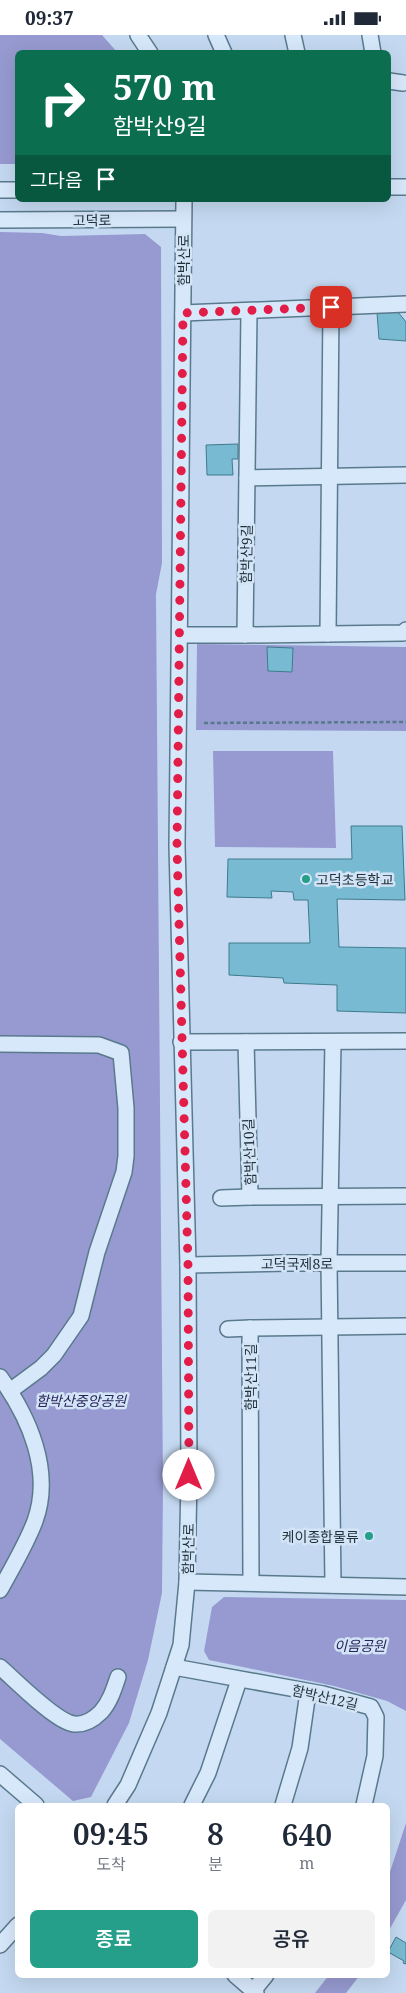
<!DOCTYPE html>
<html lang="ko">
<head>
<meta charset="utf-8">
<style>
  :root { --surface:#fff; --page:#f2f2f3; --text:#1f2937; --muted:#747a83; --accent:#269f8a }
  body { margin:0; font-family:"Noto Serif","Noto Sans KR",serif; background:var(--page); color:var(--text); height:100vh; display:flex; flex-direction:column; font-size:19px; white-space:nowrap }
  * { box-sizing:border-box; margin:0 }
  p { font-size:16px; color:var(--muted) }
  .icon { flex:none; width:28px; height:28px; fill:none; stroke:currentColor; stroke-width:2; stroke-linecap:round; stroke-linejoin:round }
  .map { position:relative; flex:1; overflow:hidden }
  .drawer { position:absolute; left:15px; top:1768px; width:375px; height:175px; display:flex; flex-direction:column; background:var(--surface); border-radius:8px; box-shadow:0 5px 20px #0002 }
  .drawer>* { flex:none }
  .top-card { position:absolute; left:15px; top:15px; width:376px; height:152px; border-radius:8px; box-shadow:0 5px 20px #0002; background:#0b6e4f; color:#fff; overflow:hidden }
  .pin { position:absolute; display:grid; place-items:center; width:42px; height:42px; color:#fff; margin:-21px; border-radius:10px; box-shadow:0 2px 8px #0006 }
  .me { position:absolute; width:55px; margin:-28px; rotate:0deg; stroke-linejoin:round; filter:drop-shadow(0 0 4px #0008) }
  .turn { display:flex; align-items:center; gap:18px; height:105px; padding:0 15px; font-size:22px }
  .turn .icon { width:65px; height:65px; stroke-width:2.5 }
  .turn b { display:block; font-size:35px; line-height:42px }
  .then { display:flex; align-items:center; height:48px; padding:0 15px; background:#0003; gap:10px; font-size:19px }
  .eta { display:flex; justify-content:space-evenly; align-items:center; height:85px; text-align:center }
  .eta b { font-size:30px; font-weight:600; line-height:35px }
  .primary-button { display:flex; gap:10px; margin-top:auto; padding:10px 15px }
  .primary-button a { flex:1; height:58px; border-radius:8px; background:var(--accent); color:#fff; font-size:20px; font-weight:600; line-height:58px; text-align:center }
  .primary-button a+a { background:var(--page); color:var(--text) }
  .status { display:flex; justify-content:space-between; align-items:center; height:35px; padding:0 25px; background:var(--surface); direction:ltr }
  .status svg { height:14px; fill:currentColor }
  .map>svg:first-child { display:block }
  .green { fill:#979ad0 }
  .building { fill:#78bad1; stroke:#3e7b8d }
  .lines { fill:none; stroke-linecap:round; stroke-linejoin:round }
  .minor-casing { stroke:#597a8c; stroke-width:18 }
  .path { stroke:#597a8c; stroke-width:2.5; stroke-dasharray:4 2.5; stroke-linecap:butt }
  .minor { stroke:#d8e8fb; stroke-width:15 }
  .route { stroke:#e11d48; stroke-width:9; stroke-dasharray:0 16.2 }
  .poi-dot { fill:#269f8a; stroke:#d4e4f7; stroke-width:2 }
  .labels { text-anchor:middle; dominant-baseline:central; stroke-width:5; stroke-linejoin:round; paint-order:stroke }
  .street-label { font-size:14px; fill:#1e323c; stroke:#d4e4f7 }
  .poi-label { font-size:14px; fill:#1e323c; stroke:#d4e4f7; text-anchor:start }
  .park-label { font-size:14px; font-style:italic; fill:#282359; stroke:#d4e4f7 }
</style>
</head>
<body>
<div class="status"><b>09:37</b><svg viewBox="0 0 49 12"><path d="M0 12V9h3v3zM5 12V6h3v6zM10 12V3h3v9zM15 12V0h3v12zM26 1h20v11H26zM47 4h2v5h-2z"/></svg></div>
<div class="map">
<svg width="406" height="1958" viewBox="0 0 406 1958">
  <rect width="100%" height="100%" fill="#c4d9f1"/>
  <g class="green">
    <polygon points="0,0 102,0 117,17 18,18 17,129 0,129"/>
    <polygon points="0,197 42,198 61,201 145,199 161,212 162,528 156,559 163,1452 162,1558 148,1625 129,1688 91,1762 73,1766 0,1704"/>
    <polygon points="197,609 406,612 406,696 196,695"/>
    <polygon points="213,716 333,716 336,813 215,812"/>
    <polygon points="224,1562 406,1565 406,1676 387,1666 334,1651 209,1625 204,1616 212,1572"/>
    <polygon points="406,1788 406,1865 388,1897 388,1843"/>
    <polygon points="329,1940 360,1940 346,1958 315,1958"/>
  </g>
  <g class="building">
    <polygon points="398,277 406,287 406,306 379,304 377,278"/>
    <polygon points="238,409 238,424 232,424 233,440 207,440 206,410"/>
    <polygon points="267,612 293,613 292,637 268,636"/>
    <polygon points="351,791 402,791 405,865 337,864 339,912 406,913 406,978 337,976 337,950 284,948 283,943 229,940 229,908 310,908 308,865 294,865 293,857 271,856 272,863 227,862 228,824 352,824"/>
    <polygon points="396,1902 406,1908 406,1929 403,1928 404,1926 388,1917"/>
  </g>
  <g class="lines">
    <defs>
      <g id="minor">
        <polyline points="138,0 150,18"/>
        <polyline points="216,0 224,18"/>
        <polyline points="293,0 297,18"/>
        <polyline points="370,0 373,18"/>
        <polyline points="389,46 403,48"/>
        <polyline points="389,152 406,152"/>
        <polyline points="0,155 18,155"/>
        <polyline points="0,185 183,184"/>
        <polyline points="249,276 245,600 403,598 406,595"/>
        <polyline points="183,278 406,269"/>
        <polyline points="247,443 406,440"/>
        <polyline points="328,599 331,272"/>
        <polyline points="180,600 245,600"/>
        <polyline points="181,1007 406,1006"/>
        <polyline points="246,1007 250,1162 406,1161"/>
        <polyline points="0,1009 99,1010 121,1018 126,1073 126,1121 124,1137 97,1217 81,1281 54,1320 41,1333 10,1356"/>
        <polyline points="221,1163 250,1162"/>
        <polyline points="188,1230 288,1228 406,1228"/>
        <polyline points="228,1294 250,1293"/>
        <path d="M 0,1342 C 29,1382 53,1436 35,1486 C 26,1510 12,1533 0,1555"/>
        <polyline points="187,1547 406,1552"/>
        <polyline points="251,1548 250,1293 406,1291"/>
        <polyline points="333,1550 329,1228 333,1007"/>
        <path d="M 0,1632 C 15,1645 56,1687 74,1689 C 84,1690 94,1684 101,1677 C 110,1667 114,1654 118,1642"/>
        <polyline points="174,1632 323,1659 371,1672 376,1682 375,1721 364,1770"/>
        <polyline points="0,1739 36,1770"/>
        <polyline points="115,1770 128,1750 159,1678 181,1610 187,1547 189,1440 188,1230 177,811 184,165"/>
        <polyline points="192,1770 208,1738 239,1645"/>
        <polyline points="283,1770 300,1713 308,1657"/>
        <polyline points="0,1910 18,1890"/>
        <polyline points="235,1940 256,1958"/>
        <polyline points="253,1956 266,1940"/>
      </g>
    </defs>
    <use href="#minor" class="minor-casing"/>
    <polyline class="path" points="204,688 406,687"/>
    <use href="#minor" class="minor"/>
  </g>
  <g class="lines">
    <polyline class="route" points="189,1440 188,1230 177,811 183,278 331,272"/>
  </g>
  <g class="poi-dot">
    <circle cx="306" cy="844" r="5"/>
    <circle cx="369" cy="1501" r="5"/>
  </g>
  <g class="labels">
    <g class="street-label">
      <text transform="translate(92 185) rotate(-1)">고덕로</text>
      <text transform="translate(183 225) rotate(-90)">함박산로</text>
      <text transform="translate(246 519) rotate(-89)">함박산9길</text>
      <text transform="translate(249 1117) rotate(-92)">함박산10길</text>
      <text x="297" y="1228">고덕국제8로</text>
      <text transform="translate(250 1342) rotate(-90)">함박산11길</text>
      <text transform="translate(188 1514) rotate(-89)">함박산로</text>
      <text transform="translate(325 1662) rotate(13)">함박산12길</text>
    </g>
    <g class="poi-label">
      <text x="316" y="844">고덕초등학교</text>
      <text x="359" y="1501" text-anchor="end">케이종합물류</text>
    </g>
    <g class="park-label">
      <text x="81" y="1365">함박산중앙공원</text>
      <text x="360" y="1610">이음공원</text>
    </g>
  </g>
</svg>
<div class="pin" style="left:331px;top:272px;background:#d93025"><svg class="icon" aria-label="arrive" viewBox="0 0 24 24"><path d="M6 21V4h12l-3 4 3 4H6"/></svg></div>
<svg class="me" style="left:189px;top:1440px" viewBox="-20 -20 40 40"><circle r="19" fill="#fff"/><path d="M0-13L10 11 0 6-10 11z" fill="#e11d48"/></svg>
<div class="top-card">
<div class="turn"><svg class="icon" aria-label="right" viewBox="0 0 24 24"><path d="M7 20v-9h11M14 6l5 5-5 5"/></svg><div><b>570 m</b>함박산9길</div></div>
<div class="then">그다음<svg class="icon" aria-label="arrive" viewBox="0 0 24 24"><path d="M6 21V4h12l-3 4 3 4H6"/></svg></div>
</div>
<section class="drawer">
<div class="eta">
<div><b>09:45</b><p>도착</p></div>
<div><b>8</b><p>분</p></div>
<div><b>640</b><p>m</p></div>
</div>
<div class="primary-button"><a>종료</a><a>공유</a></div>
</section>
</div>
</body>
</html>
